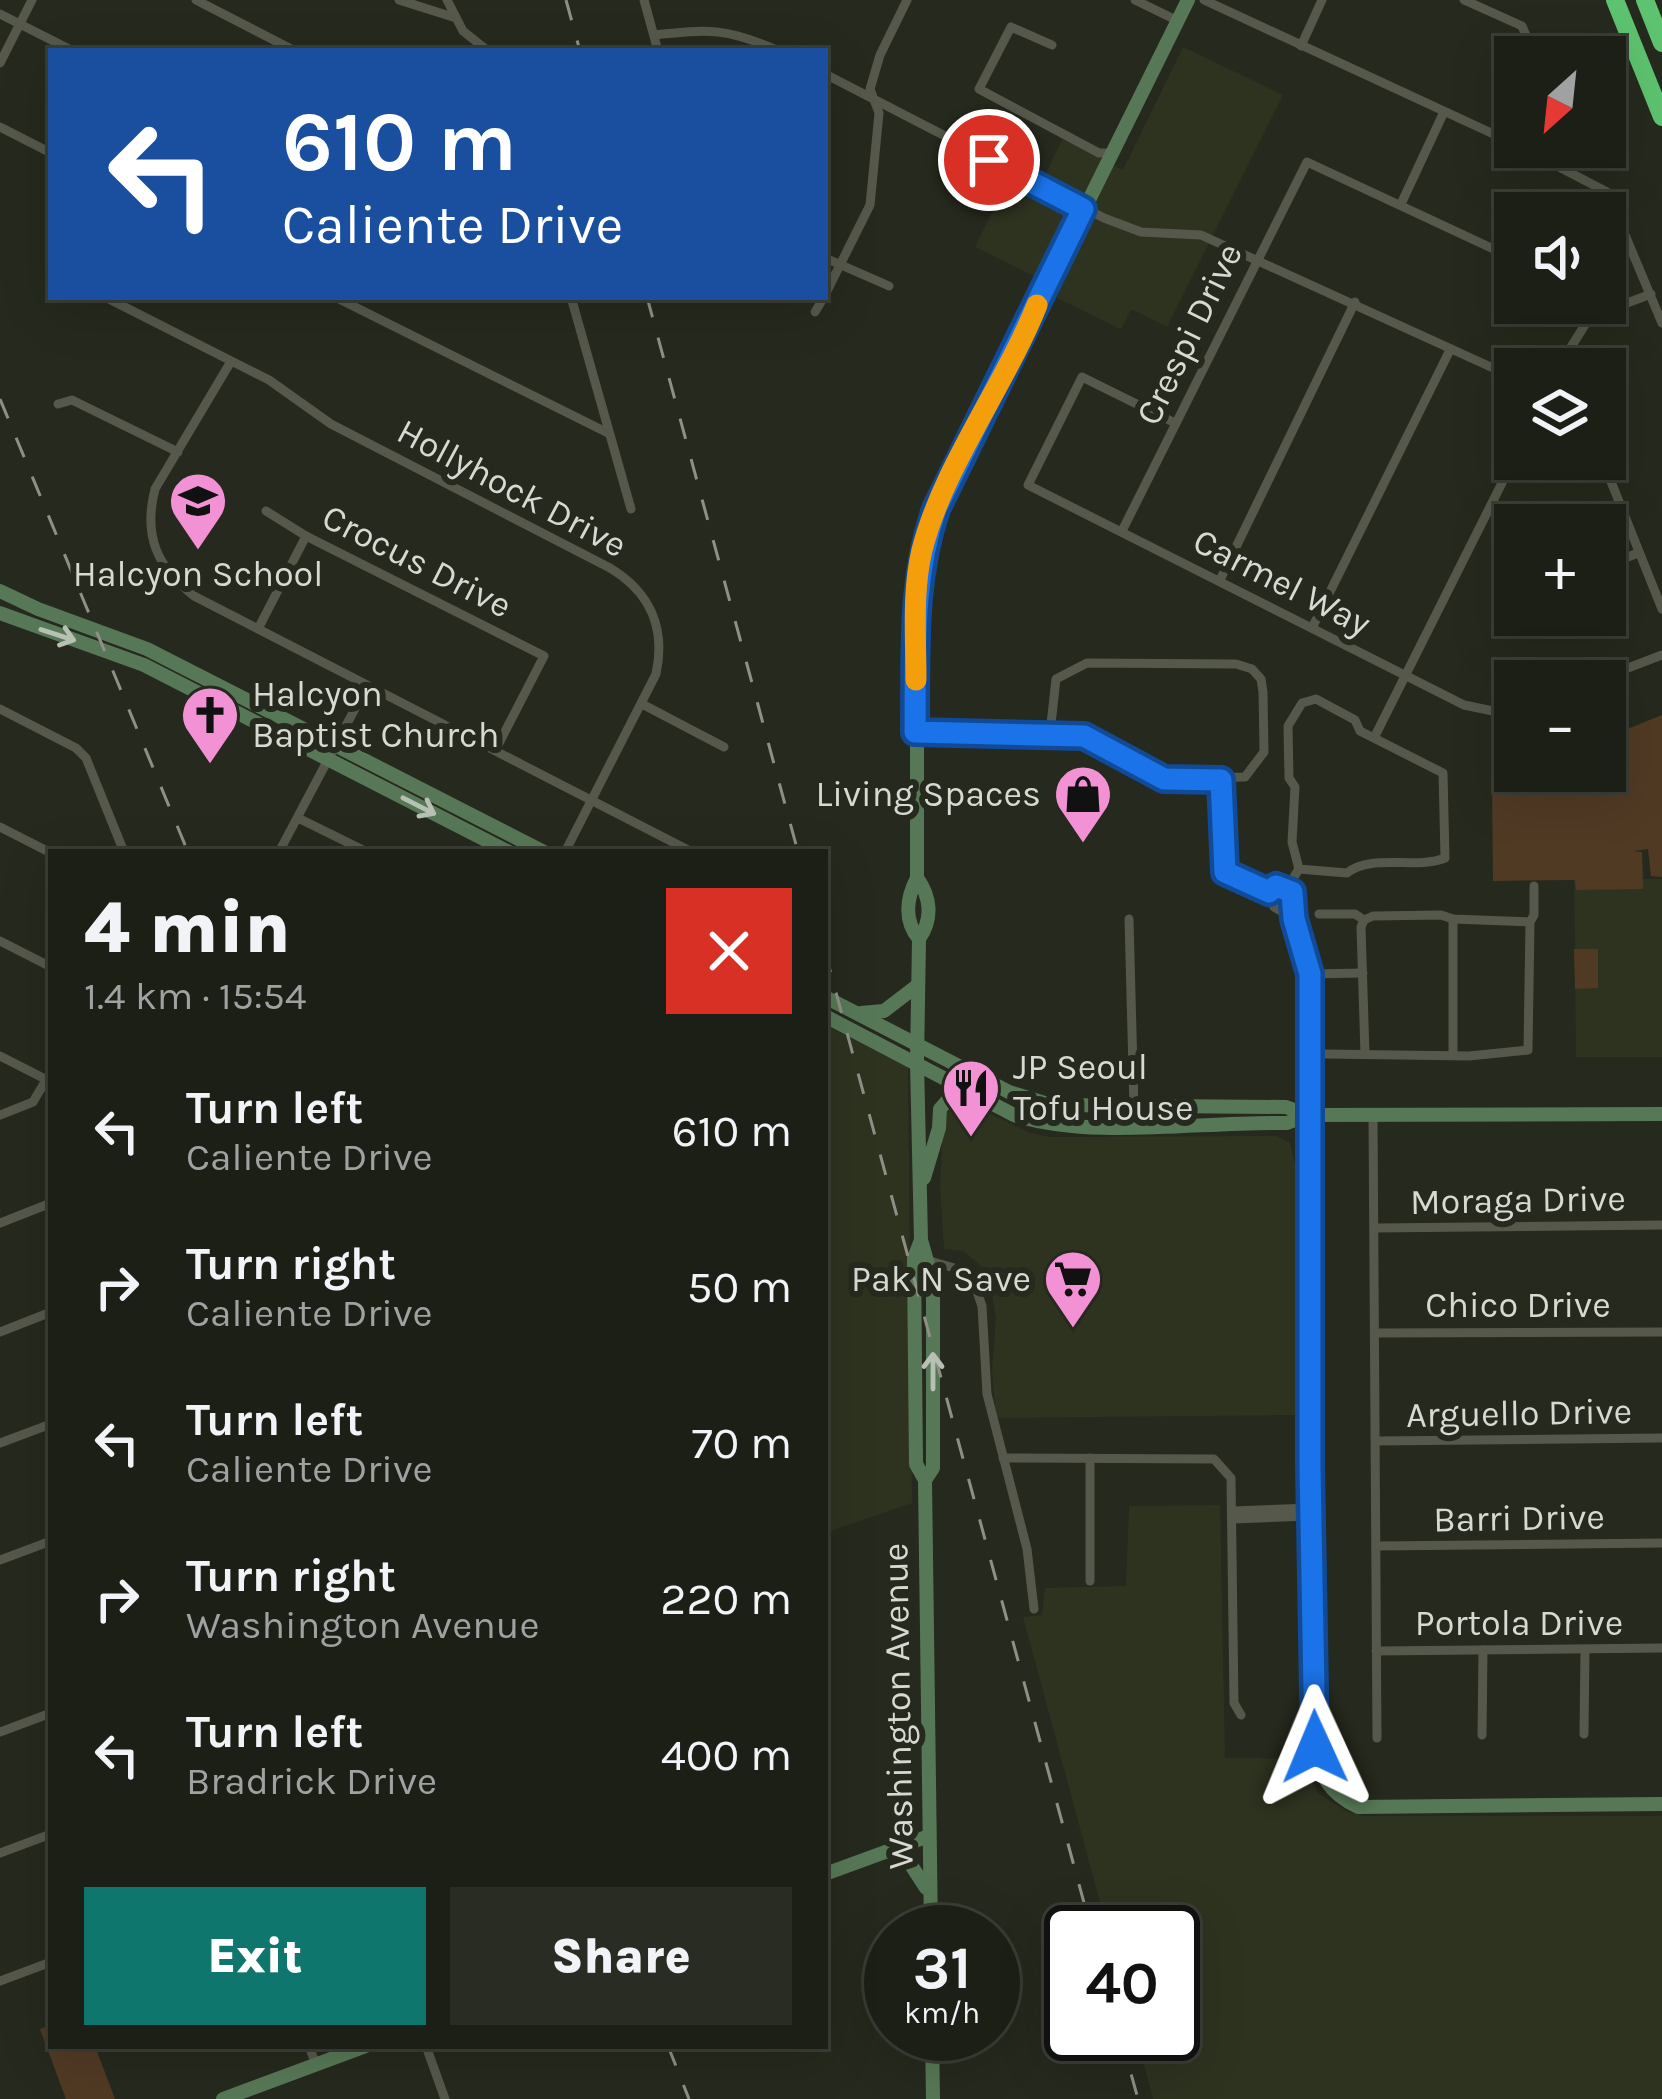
<!DOCTYPE html>
<html lang="en">
<head>
<meta charset="utf-8">
<style>
  :root { --surface:#1c1f16; --page:#292c23; --text:#f1f3f6; --muted:#a0a2a1; --line:#3a3d35; --accent:#0f766e }
  body { margin:0; font-family:Karla,sans-serif; background:var(--page); color:var(--text); height:100vh; display:flex; flex-direction:column; font-size:45px; white-space:nowrap }
  * { box-sizing:border-box; margin:0 }
  p { font-size:39px; color:var(--muted) }
  .icon { flex:none; width:66px; height:66px; fill:none; stroke:currentColor; stroke-width:2; stroke-linecap:round; stroke-linejoin:round }
  .map { position:relative; flex:1; overflow:hidden }
  .panel { position:absolute; left:48px; top:849px; width:780px; height:1200px; display:flex; flex-direction:column; background:var(--surface); border-radius:0px; box-shadow:0 12px 48px #0002,0 0 0 3px var(--line) }
  .panel>* { flex:none }
  .top-card { position:absolute; left:48px; top:48px; width:780px; height:252px; border-radius:0px; box-shadow:0 12px 48px #0002,0 0 0 3px var(--line); background:#1a4fa0; color:#fff; overflow:hidden }
  .needle { width:78px; rotate:207deg }
  .controls { position:absolute; left:1494px; top:36px; display:grid; gap:24px }
  .controls a { display:grid; place-items:center; width:132px; height:132px; border-radius:0px; background:var(--surface); box-shadow:0 12px 48px #0002,0 0 0 3px var(--line); font-size:60px }
  .speed { position:absolute; left:864px; top:1905px; display:flex; gap:24px; font-size:60px; font-weight:700; text-align:center }
  .speed>* { display:grid; place-content:center; width:156px; height:156px; border-radius:50%; background:var(--surface); box-shadow:0 12px 48px #0002,0 0 0 3px var(--line); line-height:1 }
  .speed small { font-size:30px; font-weight:400 }
  .speed .limit { border:6px solid #111; border-radius:18px; background:#fff; color:#111 }
  .pin { position:absolute; display:grid; place-items:center; width:102px; height:102px; color:#fff; margin:-51px; border:6px solid #fff; border-radius:50%; box-shadow:0 3px 12px #0007 }
  .me { position:absolute; width:132px; margin:-66px; rotate:359deg; stroke-linejoin:round; filter:drop-shadow(0 0 9px #0008) }
  .turn { display:flex; align-items:center; gap:42px; height:252px; padding:0 36px; font-size:54px }
  .turn .icon { width:156px; height:156px; stroke-width:2.5 }
  .turn b { display:block; font-size:84px; line-height:102px }
  .round { display:grid; place-items:center; flex:none; width:126px; height:126px; border-radius:0px; background:var(--page) }
  .overview { display:flex; align-items:center; justify-content:space-between; height:204px; padding:0 36px }
  h1 { font-size:72px; font-weight:800; line-height:90px }
  .action { display:flex; gap:24px; margin-top:auto; padding:24px 36px }
  .action a { flex:1; height:138px; border-radius:0px; background:var(--accent); color:#fff; font-size:48px; font-weight:800; line-height:138px; text-align:center }
  .action a+a { background:var(--page); color:var(--text) }
  ul { padding:0; list-style:none }
  li { display:flex; align-items:center; gap:36px; height:156px; padding:0 36px }
  li div { flex:1 }
  li b { display:block; font-size:45px }
  li em { font-style:normal }
  .map>svg:first-child { display:block }
  .built { fill:#2e3320 }
  .green { fill:#513a24 }
  .lines { fill:none; stroke-linecap:round; stroke-linejoin:round }
  .street { stroke:#55584b; stroke-width:9 }
  .secondary { stroke:#577856; stroke-width:14 }
  .highway { stroke:#5dc370; stroke-width:18 }
  .rail { stroke:#8e9087; stroke-width:3; stroke-dasharray:21 21; stroke-linecap:butt }
  .oneway { stroke:#b7c1b3 }
  .route-casing { stroke:#114b97; stroke-width:30 }
  .route { stroke:#1a73e8; stroke-width:21 }
  .slow { stroke:#f59e0b; stroke-width:21 }
  .labels { text-anchor:middle; dominant-baseline:central; stroke-width:12; stroke-linejoin:round; paint-order:stroke }
  .street-label { font-size:36px; fill:#d7d9d2; stroke:#26291d }
  .poi-label { font-size:36px; fill:#d7d9d2; stroke:#26291d; text-anchor:start }
</style>
</head>
<body>
<div class="map">
<svg width="1662" height="2099" viewBox="0 0 1662 2099">
  <rect width="100%" height="100%" fill="#26291d"/>
  <g class="built">
    <polygon points="1183,47 1283,95 1167,327 1131,309 1121,329 1057,298 1060,289 975,247 1016,164 1043,179 1063,138 1123,170"/>
    <polygon points="1642,852 1643,879 1662,879 1662,1057 1576,1057 1574,853"/>
    <polygon points="825,1025 908,1067 912,1503 825,1533"/>
    <polygon points="957,1104 971,1105 1031,1133 1050,1137 1276,1136 1290,1143 1296,1169 1297,1415 996,1418 992,1370 996,1318 992,1294 980,1265 963,1251 944,1249 940,1185 943,1125 947,1113"/>
    <polygon points="1220,1505 1225,1758 1304,1759 1318,1793 1346,1811 1363,1816 1662,1816 1662,2099 1153,2099 1136,2034 1173,2034 1173,1932 1108,1932 1023,1617 1042,1615 1045,1588 1126,1586 1129,1506"/>
  </g>
  <g class="green">
    <polygon points="1662,715 1662,877 1651,876 1648,849 1633,851 1642,852 1643,889 1576,890 1575,880 1493,881 1492,782 1520,771 1605,771 1605,738"/>
    <polygon points="1574,949 1598,949 1598,988 1575,989"/>
    <polygon points="51,2025 51,2046 95,2046 115,2099 66,2099 40,2029"/>
  </g>
  <g class="lines">
    <g class="street">
      <polyline points="196,0 295,51"/>
      <polyline points="399,0 453,17"/>
      <polyline points="447,0 463,31 488,51"/>
      <polyline points="644,0 658,51"/>
      <polyline points="1135,0 1178,21"/>
      <polyline points="1204,0 1515,144"/>
      <polyline points="1464,0 1522,26 1535,57"/>
      <polyline points="0,14 73,51"/>
      <path d="M 654,35 C 710,29 727,28 779,51"/>
      <polyline points="1052,45 1011,27 979,89 1099,153 1112,153"/>
      <polyline points="1301,46 1322,0"/>
      <polyline points="0,63 32,0"/>
      <polyline points="825,74 1104,218 1141,232 1201,235 1515,378"/>
      <polyline points="0,127 51,153"/>
      <polyline points="1521,147 1607,192 1662,323"/>
      <polyline points="1401,204 1443,114"/>
      <polyline points="825,258 889,286"/>
      <polyline points="825,295 870,205 879,113 870,89 880,55 907,0"/>
      <path d="M 105,297 L 269,380 L 331,424 L 610,568 C 650,592 666,628 656,674 L 565,852"/>
      <polyline points="335,297 608,433"/>
      <polyline points="571,297 631,509"/>
      <polyline points="815,312 824,297"/>
      <path d="M 230,363 L 155,489 C 143,536 157,567 194,596 L 692,852"/>
      <polyline points="1557,369 1590,317 1651,294"/>
      <polyline points="58,404 72,400 178,452"/>
      <polyline points="1175,423 1082,377 1028,485 1464,705 1493,711 1515,709"/>
      <polyline points="1602,459 1662,609"/>
      <polyline points="266,511 306,536 544,656 496,749"/>
      <polyline points="1122,531 1307,162 1515,259"/>
      <polyline points="1605,566 1638,553"/>
      <polyline points="1220,580 1355,302"/>
      <polyline points="259,627 306,536"/>
      <polyline points="1312,628 1450,350"/>
      <polyline points="1594,681 1662,655"/>
      <polyline points="642,704 724,747"/>
      <polyline points="0,709 76,748 86,758 124,852"/>
      <polyline points="915,732 1084,736 1164,779 1245,777 1264,752 1263,692 1261,679 1252,669 1236,664 1087,663 1056,679 1050,733"/>
      <polyline points="1374,738 1515,457"/>
      <polyline points="1221,780 1225,872 1269,892"/>
      <polyline points="298,818 367,852"/>
      <polyline points="0,827 51,853"/>
      <polyline points="279,852 367,686"/>
      <path d="M 1287,888 L 1299,869 L 1292,842 L 1295,787 L 1289,778 L 1288,726 L 1302,703 L 1316,699 L 1355,720 L 1360,731 L 1443,773 L 1445,858 C 1415,870 1372,853 1347,873 L 1299,869"/>
      <polyline points="1269,892 1274,907 1295,919 1292,892 1287,888"/>
      <polyline points="1319,914 1355,914 1364,920 1373,916 1441,915 1453,919 1530,922"/>
      <polyline points="1129,919 1134,1108"/>
      <polyline points="1295,919 1310,974 1308,1115"/>
      <polyline points="1364,920 1361,927 1365,1054"/>
      <polyline points="0,941 51,967"/>
      <polyline points="1310,974 1363,973"/>
      <polyline points="1326,1054 1469,1056 1528,1050 1530,922 1534,915 1534,886"/>
      <polyline points="1453,1055 1453,919"/>
      <polyline points="0,1056 51,1082"/>
      <polyline points="0,1115 33,1102 46,1080"/>
      <polyline points="1373,1115 1377,1738"/>
      <polyline points="0,1223 51,1203"/>
      <polyline points="1375,1228 1662,1225"/>
      <polyline points="925,1264 930,1261 961,1270 973,1280 982,1306 987,1394 1027,1549 1034,1609"/>
      <polyline points="0,1332 51,1312"/>
      <polyline points="1375,1333 1662,1332"/>
      <polyline points="1376,1441 1662,1438"/>
      <polyline points="0,1443 51,1424"/>
      <polyline points="1003,1458 1214,1459 1231,1478 1234,1703 1241,1715"/>
      <polyline points="1090,1458 1090,1581"/>
      <polyline points="1233,1511 1311,1508"/>
      <polyline points="1233,1519 1311,1516"/>
      <polyline points="1376,1546 1662,1543"/>
      <polyline points="0,1560 51,1541"/>
      <polyline points="1376,1651 1662,1648"/>
      <polyline points="0,1732 51,1713"/>
      <polyline points="1584,1734 1585,1649"/>
      <polyline points="1482,1735 1483,1650"/>
      <polyline points="0,1853 51,1834"/>
      <polyline points="0,1981 51,1962"/>
      <polyline points="309,2046 316,2065"/>
      <polyline points="426,2046 445,2099"/>
    </g>
    <g class="secondary">
      <polyline points="0,591 38,609 147,649 544,852"/>
      <polyline points="0,613 144,665 509,852"/>
      <path d="M 917,878 C 931,897 933,919 919,939 L 917,1062 L 921,1240 L 933,1282 L 933,1468 L 925,1480 L 931,1932"/>
      <path d="M 919,939 C 904,921 906,899 917,878 L 917,587 L 923,548 L 936,509 L 1188,0"/>
      <polyline points="825,997 1009,1092 1051,1105 1286,1107 1308,1115 1662,1114"/>
      <polyline points="861,1013 884,1011 918,985"/>
      <path d="M 825,1016 L 1014,1115 C 1095,1140 1201,1121 1287,1123 L 1308,1115"/>
      <path d="M 1308,1115 L 1315,1747 C 1321,1777 1329,1793 1358,1807 L 1662,1804"/>
      <polyline points="924,1178 939,1128 940,1109 947,1101 961,1100 986,1106"/>
      <polyline points="921,1240 914,1258 916,1464 925,1480"/>
      <polyline points="888,1851 909,1862 926,1888"/>
      <polyline points="825,1874 929,1836"/>
      <polyline points="932,2034 933,2099"/>
      <polyline points="223,2099 366,2046"/>
    </g>
    <g class="highway">
      <polyline points="1615,0 1662,117"/>
      <polyline points="1645,0 1662,43"/>
    </g>
    <g class="rail">
      <polyline points="566,0 580,51"/>
      <polyline points="647,297 798,852"/>
      <polyline points="0,399 188,852"/>
      <polyline points="825,952 1092,1932"/>
      <polyline points="1120,2034 1138,2099"/>
      <polyline points="668,2046 689,2099"/>
    </g>
  </g>
  <defs><path id="oneway-shaft" d="M-6 0H5M1.5-3L5.5 0L1.5 3" fill="none" stroke-width="1.6" stroke-linecap="round" stroke-linejoin="round" transform="scale(3)"/></defs>
  <g class="oneway">
    <use href="#oneway-shaft" transform="translate(58 635) rotate(18)"/>
    <use href="#oneway-shaft" transform="translate(419 806) rotate(27)"/>
    <use href="#oneway-shaft" transform="translate(933 1371) rotate(-90)"/>
  </g>
  <g class="lines">
    <defs>
      <path id="route" d="M 989,160 L 1083,209 L 936,509 C 911,582 916,655 915,732 L 1084,736 L 1164,779 L 1221,780 L 1225,872 L 1269,892 L 1276,886 L 1292,892 L 1294,919 L 1310,974 L 1310,1466 L 1315,1747"/>
    </defs>
    <use href="#route" class="route-casing"/>
    <use href="#route" class="route"/>
    <path class="slow" d="M 916,680 C 916,637 912,592 922,550 C 943,467 1005,385 1037,305"/>
  </g>
  <defs>
    <symbol id="school-pin" viewBox="-11 -11 22 30"><path d="M0 17L-7.5 6A9.5 9.5 0 1 1 7.5 6Z" fill="#f391d5" stroke="#26291d"/><path d="M0-5L7-2L0 1L-7-2ZM-4 1L0 2.5L4 1V4Q0 6-4 4Z" fill="#111"/></symbol>
    <symbol id="church-pin" viewBox="-11 -11 22 30"><path d="M0 17L-7.5 6A9.5 9.5 0 1 1 7.5 6Z" fill="#f391d5" stroke="#26291d"/><path d="M-1.2-6h2.4v3.5h3.3v2.4h-3.3V6h-2.4V-.1h-3.3v-2.4h3.3Z" fill="#111"/></symbol>
    <symbol id="shop-pin" viewBox="-11 -11 22 30"><path d="M0 17L-7.5 6A9.5 9.5 0 1 1 7.5 6Z" fill="#f391d5" stroke="#26291d"/><path d="M-5-2.5h2.3a2.7 3.5 0 0 1 5.4 0H5L5.5 6h-11ZM-1.5-2.5h3a1.5 2.3 0 0 0-3 0Z" fill="#111"/></symbol>
    <symbol id="restaurant-pin" viewBox="-11 -11 22 30"><path d="M0 17L-7.5 6A9.5 9.5 0 1 1 7.5 6Z" fill="#f391d5" stroke="#26291d"/><path d="M-5-6h1v4h1v-4h1v4h1v-4h1v5L-1.5 .5V6h-2V.5L-5-1ZM5-6V6H3V1.5H1.5Q1.5-4 5-6Z" fill="#111"/></symbol>
    <symbol id="supermarket-pin" viewBox="-11 -11 22 30"><path d="M0 17L-7.5 6A9.5 9.5 0 1 1 7.5 6Z" fill="#f391d5" stroke="#26291d"/><path d="M-6-5.5h2.5l.6 2H6L4.5 2H-2.5L-4.4-4H-6ZM-1.5 3.2a1.3 1.3 0 1 0 .1 0ZM3 3.2a1.3 1.3 0 1 0 .1 0Z" fill="#111"/></symbol>
  </defs>
  <g fill-rule="evenodd">
    <use href="#school-pin" x="165" y="468" width="66" height="90"/>
    <use href="#church-pin" x="177" y="682" width="66" height="90"/>
    <use href="#shop-pin" x="1050" y="761" width="66" height="90"/>
    <use href="#restaurant-pin" x="938" y="1055" width="66" height="90"/>
    <use href="#supermarket-pin" x="1040" y="1246" width="66" height="90"/>
  </g>
  <g class="labels">
    <g class="street-label">
      <text transform="translate(1189 334) rotate(-64)">Crespi Drive</text>
      <text transform="translate(512 488) rotate(28)">Hollyhock Drive</text>
      <text transform="translate(417 561) rotate(27)">Crocus Drive</text>
      <text transform="translate(1282 582) rotate(27)">Carmel Way</text>
      <text transform="translate(1518 1200) rotate(-1)">Moraga Drive</text>
      <text x="1518" y="1305">Chico Drive</text>
      <text transform="translate(1519 1413) rotate(-1)">Arguello Drive</text>
      <text transform="translate(1519 1518) rotate(-1)">Barri Drive</text>
      <text x="1519" y="1623">Portola Drive</text>
      <text transform="translate(898 1706) rotate(-91)">Washington Avenue</text>
    </g>
    <g class="poi-label">
      <text x="198" y="574" text-anchor="middle">Halcyon School</text>
      <text x="252" y="694">Halcyon<tspan x="252" dy="41">Baptist Church</tspan></text>
      <text x="1041" y="794" text-anchor="end">Living Spaces</text>
      <text x="1013" y="1067">JP Seoul<tspan x="1013" dy="41">Tofu House</tspan></text>
      <text x="1031" y="1279" text-anchor="end">Pak N Save</text>
    </g>
  </g>
</svg>
<div class="controls">
<a><svg class="needle" viewBox="-14 -14 28 28"><path d="M0-13l5 13h-10z" fill="#e53935"/><path d="M0 13l5-13h-10z" fill="#a0a2a1"/></svg></a>
<a><svg class="icon" aria-label="sound" viewBox="0 0 24 24"><path d="M4 9h4l5-4v14l-5-4H4zM17 9q2 3 0 6"/></svg></a>
<a><svg class="icon" aria-label="layers" viewBox="0 0 24 24"><path d="M12 4l9 5-9 5-9-5zM3 14l9 5 9-5"/></svg></a>
<a>+</a>
<a>−</a>
</div>
<div class="speed"><div>31<small>km/h</small></div><div class="limit">40</div></div>
<div class="pin" style="left:989px;top:160px;background:#d93025"><svg class="icon" aria-label="arrive" viewBox="0 0 24 24"><path d="M6 21V4h12l-3 4 3 4H6"/></svg></div>
<svg class="me" style="left:1315px;top:1747px" viewBox="-20 -20 40 40"><path d="M0-17L14 15 0 8-14 15z" fill="#1a73e8" stroke="#fff" stroke-width="4"/></svg>
<div class="top-card">
<div class="turn"><svg class="icon" aria-label="left" viewBox="0 0 24 24"><path d="M17 20v-9H6M10 6l-5 5 5 5"/></svg><div><b>610 m</b>Caliente Drive</div></div>
</div>
<section class="panel">
<div class="overview"><div><h1>4 min</h1><p>1.4 km · 15:54</p></div><a class="round" style="background:#d93025;color:#fff"><svg class="icon" aria-label="close" viewBox="0 0 24 24"><path d="M6 6l12 12M18 6L6 18"/></svg></a></div>
<ul>
<li><svg class="icon" aria-label="left" viewBox="0 0 24 24"><path d="M17 20v-9H6M10 6l-5 5 5 5"/></svg><div><b>Turn left</b><p>Caliente Drive</p></div><em>610 m</em></li>
<li><svg class="icon" aria-label="right" viewBox="0 0 24 24"><path d="M7 20v-9h11M14 6l5 5-5 5"/></svg><div><b>Turn right</b><p>Caliente Drive</p></div><em>50 m</em></li>
<li><svg class="icon" aria-label="left" viewBox="0 0 24 24"><path d="M17 20v-9H6M10 6l-5 5 5 5"/></svg><div><b>Turn left</b><p>Caliente Drive</p></div><em>70 m</em></li>
<li><svg class="icon" aria-label="right" viewBox="0 0 24 24"><path d="M7 20v-9h11M14 6l5 5-5 5"/></svg><div><b>Turn right</b><p>Washington Avenue</p></div><em>220 m</em></li>
<li><svg class="icon" aria-label="left" viewBox="0 0 24 24"><path d="M17 20v-9H6M10 6l-5 5 5 5"/></svg><div><b>Turn left</b><p>Bradrick Drive</p></div><em>400 m</em></li>
</ul>
<div class="action"><a>Exit</a><a>Share</a></div>
</section>
</div>
</body>
</html>
